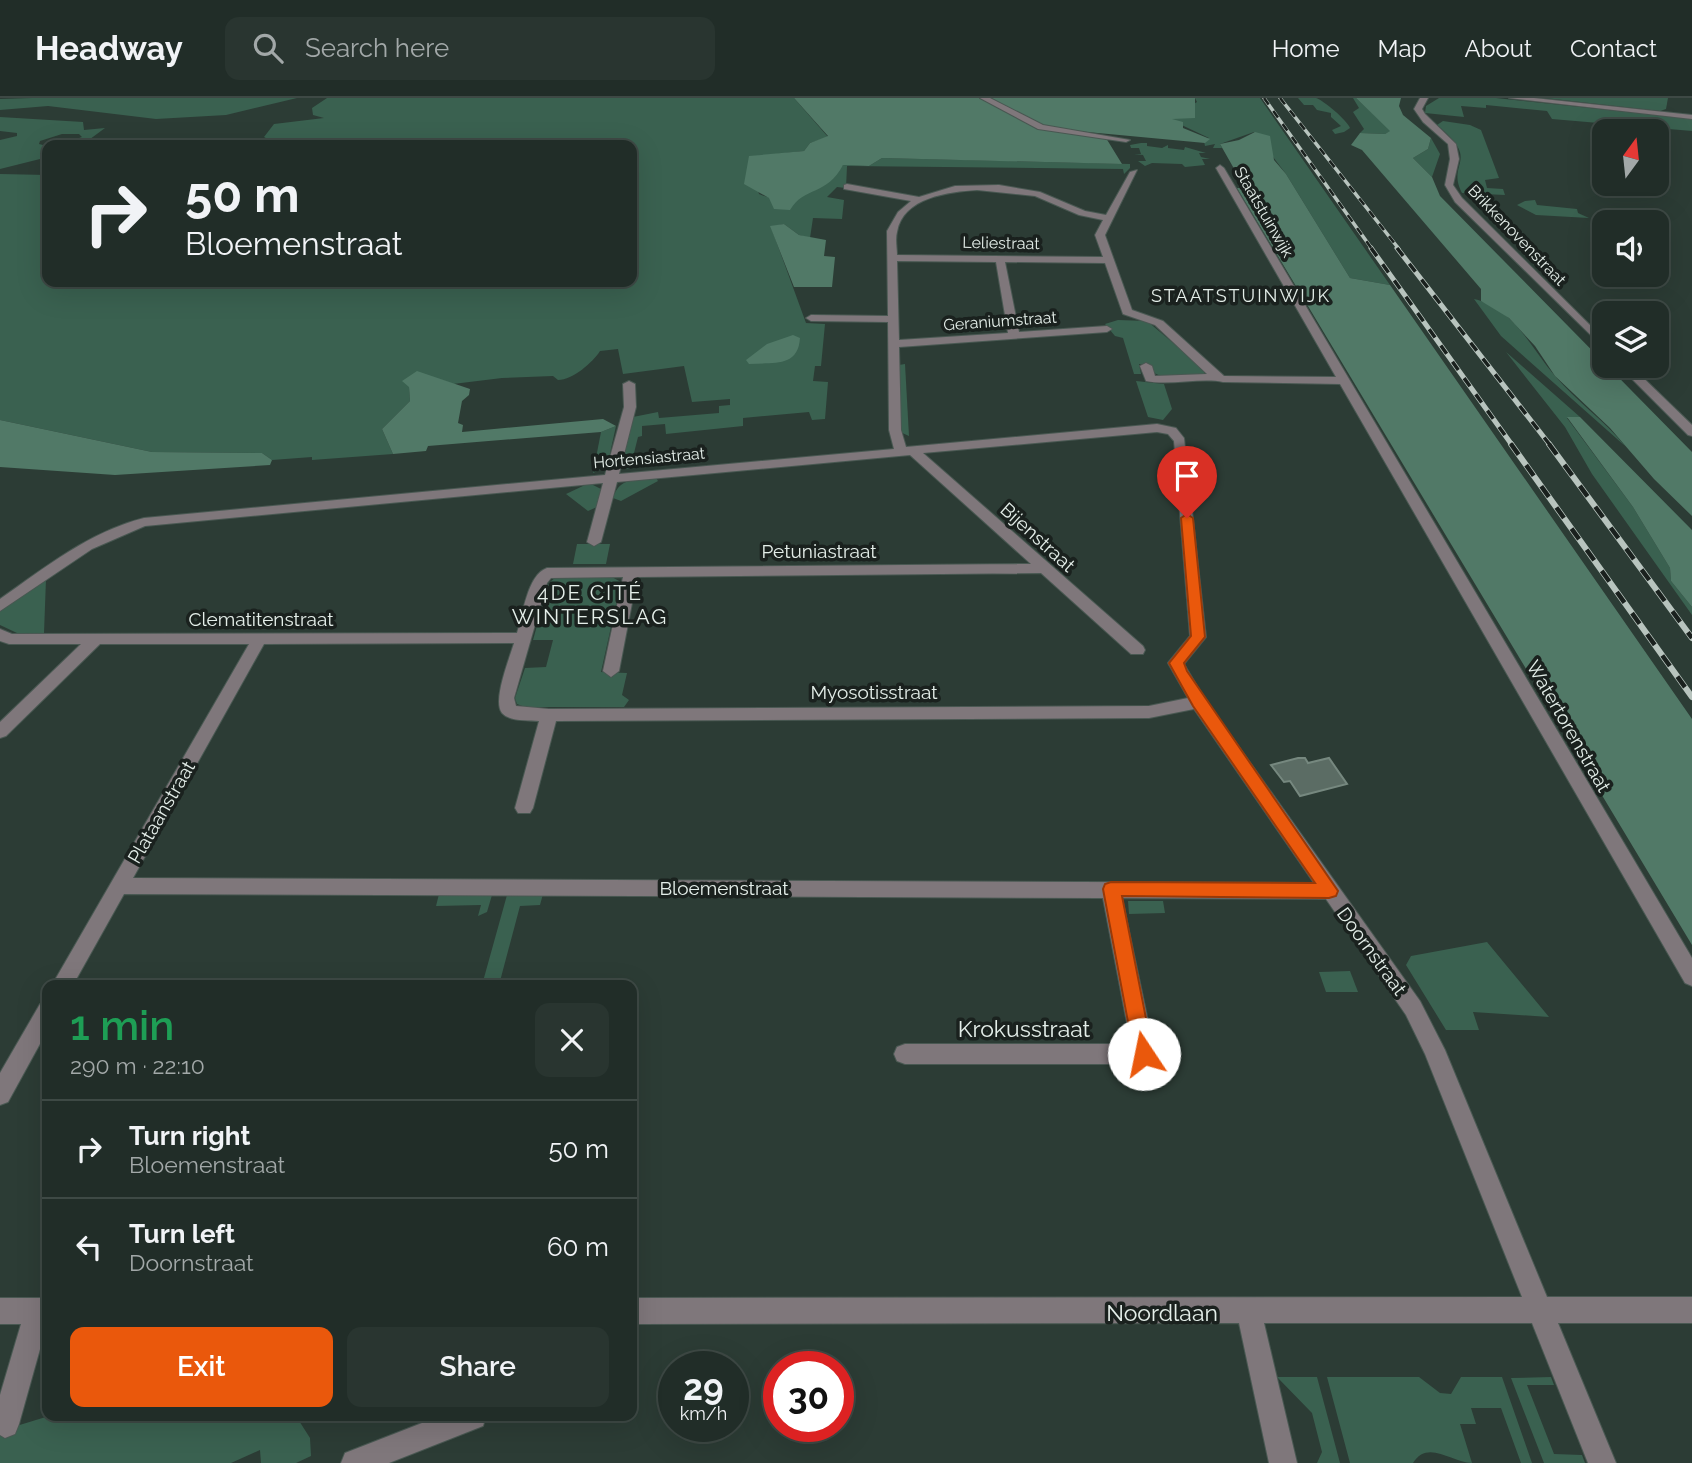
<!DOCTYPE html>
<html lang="en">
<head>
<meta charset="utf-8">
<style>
  :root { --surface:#212d28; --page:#293530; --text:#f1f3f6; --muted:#a2a8a8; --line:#3e4945; --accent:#ea580c }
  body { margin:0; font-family:Raleway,sans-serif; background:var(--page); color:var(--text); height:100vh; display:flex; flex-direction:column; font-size:26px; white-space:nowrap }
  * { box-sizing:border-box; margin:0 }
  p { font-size:23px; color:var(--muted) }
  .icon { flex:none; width:38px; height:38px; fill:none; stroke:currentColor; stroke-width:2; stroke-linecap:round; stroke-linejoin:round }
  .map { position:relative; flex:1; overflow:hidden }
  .panel { position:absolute; left:42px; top:882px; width:595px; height:441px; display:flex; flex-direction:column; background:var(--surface); border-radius:14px; box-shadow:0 7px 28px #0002,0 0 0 2px var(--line) }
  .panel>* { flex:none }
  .guide { position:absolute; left:42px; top:42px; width:595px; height:147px; border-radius:14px; box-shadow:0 7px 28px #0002,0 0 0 2px var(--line); background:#212d28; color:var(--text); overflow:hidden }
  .needle { width:46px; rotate:15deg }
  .controls { position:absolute; left:1592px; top:21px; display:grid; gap:14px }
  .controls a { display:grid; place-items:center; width:77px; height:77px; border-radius:14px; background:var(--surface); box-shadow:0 7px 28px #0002,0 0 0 2px var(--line); font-size:35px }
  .speed { position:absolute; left:658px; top:1253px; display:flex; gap:14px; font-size:35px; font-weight:700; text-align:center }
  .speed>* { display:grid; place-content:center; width:91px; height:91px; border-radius:50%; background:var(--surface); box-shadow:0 7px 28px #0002,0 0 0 2px var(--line); line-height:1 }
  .speed small { font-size:18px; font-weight:400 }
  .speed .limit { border:10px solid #d22; background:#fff; color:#111 }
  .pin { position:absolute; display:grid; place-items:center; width:60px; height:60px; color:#fff; margin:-72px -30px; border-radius:50% 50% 50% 0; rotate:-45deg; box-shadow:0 0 7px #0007 }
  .pin .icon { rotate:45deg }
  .me { position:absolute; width:77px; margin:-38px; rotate:349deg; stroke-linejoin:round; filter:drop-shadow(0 0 5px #0008) }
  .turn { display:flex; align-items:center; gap:24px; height:147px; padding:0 28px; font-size:32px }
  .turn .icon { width:91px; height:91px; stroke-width:2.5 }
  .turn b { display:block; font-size:49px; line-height:60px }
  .round { display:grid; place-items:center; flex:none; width:74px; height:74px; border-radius:14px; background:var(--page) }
  .headline { display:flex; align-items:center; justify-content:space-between; height:119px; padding:0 28px }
  h1 { font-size:42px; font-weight:600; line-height:52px; color:#1e9e55 }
  .button { display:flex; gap:14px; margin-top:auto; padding:14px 28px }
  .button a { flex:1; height:80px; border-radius:14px; background:var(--accent); color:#fff; font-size:28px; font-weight:600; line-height:80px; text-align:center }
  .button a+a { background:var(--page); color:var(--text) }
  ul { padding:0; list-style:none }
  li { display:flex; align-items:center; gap:21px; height:98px; padding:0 28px; border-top:2px solid var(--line) }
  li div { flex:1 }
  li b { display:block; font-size:26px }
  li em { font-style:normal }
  header { display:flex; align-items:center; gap:42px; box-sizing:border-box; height:98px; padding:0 35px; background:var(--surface); border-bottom:2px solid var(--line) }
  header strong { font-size:33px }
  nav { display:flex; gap:38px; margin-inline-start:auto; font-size:24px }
  .search { width:490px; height:63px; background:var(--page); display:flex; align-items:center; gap:18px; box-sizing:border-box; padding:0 24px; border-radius:14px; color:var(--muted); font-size:26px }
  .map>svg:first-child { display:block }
  .green { fill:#3a6150 }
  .forest { fill:#517967 }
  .building { fill:#5b6c64; stroke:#76887f; stroke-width:2 }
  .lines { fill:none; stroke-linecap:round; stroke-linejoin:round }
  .minor-casing { stroke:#495852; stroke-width:2 }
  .minor { fill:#7f777b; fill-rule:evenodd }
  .rail-far2-casing { stroke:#b8c4be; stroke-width:3.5 }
  .rail-far1-casing { stroke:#b8c4be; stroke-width:5 }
  .rail-casing { stroke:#b8c4be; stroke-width:6 }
  .rail-far2 { stroke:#1a211e; stroke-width:2.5; stroke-dasharray:8; stroke-linecap:butt }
  .rail-far1 { stroke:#1a211e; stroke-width:3.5; stroke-dasharray:10; stroke-linecap:butt }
  .rail { stroke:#1a211e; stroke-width:4.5; stroke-dasharray:13; stroke-linecap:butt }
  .route { fill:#ea580c; stroke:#983908; stroke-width:2 }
  .labels { text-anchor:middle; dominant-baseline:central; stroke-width:7; stroke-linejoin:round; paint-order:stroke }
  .far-street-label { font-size:16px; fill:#e4eee9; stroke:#1a211e }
  .far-neighbourhood-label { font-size:18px; letter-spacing:2px; fill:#e4eee9; stroke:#1a211e }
  .street-label { font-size:19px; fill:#e4eee9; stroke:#1a211e }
  .neighbourhood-label { font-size:21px; letter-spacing:2px; fill:#e4eee9; stroke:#1a211e }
  .near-street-label { font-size:23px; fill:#e4eee9; stroke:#1a211e }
</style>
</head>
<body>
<header>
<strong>Headway</strong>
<div class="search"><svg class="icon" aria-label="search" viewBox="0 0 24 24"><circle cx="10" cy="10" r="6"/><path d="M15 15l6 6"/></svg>Search here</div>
<nav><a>Home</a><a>Map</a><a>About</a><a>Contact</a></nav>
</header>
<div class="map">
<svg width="1692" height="1365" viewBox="0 0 1692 1365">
  <rect width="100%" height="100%" fill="#2c3c35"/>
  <g class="green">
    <polygon points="32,0 297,0 226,17 156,21 48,8 0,12 0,1"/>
    <path d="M 327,0 L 794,0 L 828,39 L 810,45 L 804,53 L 749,59 L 759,96 C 797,112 816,89 843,67 L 869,68 L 882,60 L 1130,66 L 1130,70 L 1124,76 L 1123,71 L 847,68 L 846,90 L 837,89 L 827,99 L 844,102 L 842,121 L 813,120 L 810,140 L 799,137 L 784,126 L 771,129 L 806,225 L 825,226 L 821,268 L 815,268 L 813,283 L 828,284 L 825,321 L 812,322 L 809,314 L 743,320 L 743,328 L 666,336 L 665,326 L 642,328 L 642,338 L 638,339 L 630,371 L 623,371 L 620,367 L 633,319 L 658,314 L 659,320 L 719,315 L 719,308 L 730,307 L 730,301 L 692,304 L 684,268 L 623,276 L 618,251 L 600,253 C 593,264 573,282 558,282 L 553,278 L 502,280 L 453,286 L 439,281 L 409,289 L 410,303 L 382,331 L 393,356 L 312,362 L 312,359 L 272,362 L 262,355 L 152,354 L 0,322 L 0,76 L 47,77 L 47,184 L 632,184 L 632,47 L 274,47 L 275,45 L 264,39 L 274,26 L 324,20 L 313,17 L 312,10 Z"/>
    <polygon points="1195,0 1260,0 1390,187 1350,180 1286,76 1254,34 1220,46 1222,50 1213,50 1215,46 1205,48 1204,43 1209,40 1169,21 1197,4"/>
    <path d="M 1298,0 C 1303,0 1311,0 1316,0 C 1323,2 1347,22 1350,30 L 1344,34 L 1335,36 L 1332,32 L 1341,28 L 1331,19 L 1331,15 L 1317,12 L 1313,7 L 1304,7 Z"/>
    <polygon points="1353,0 1356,0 1391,33 1385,36 1360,35 1364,31 1353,14 1359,10"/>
    <polygon points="1439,0 1496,0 1692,21 1692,33 1552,21 1547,13 1486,7 1486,10 1461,8 1464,19 1425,15 1426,8"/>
    <polygon points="1545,0 1668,0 1666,11 1660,13"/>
    <polygon points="0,19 83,24 84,32 105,30 82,47 58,47 82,39 79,36 62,36 40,43 39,46 47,48 47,55 40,55 40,61 0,71 0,42 17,38 17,35 0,33"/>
    <path d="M 1443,23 L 1470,27 L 1481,32 L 1499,80 L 1485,82 L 1487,90 L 1503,91 L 1505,97 L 1462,95 C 1446,63 1482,64 1437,27 Z"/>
    <polygon points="1431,40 1440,56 1432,79 1413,60 1428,51"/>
    <polygon points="1141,45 1147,45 1147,48 1162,50 1168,47 1168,50 1184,52 1185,49 1206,55 1199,55 1201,59 1210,61 1202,61 1205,67 1185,69 1182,66 1152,65 1145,68 1138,63 1146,63 1143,57 1134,56 1141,56 1139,50 1131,50 1130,47"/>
    <polygon points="1535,102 1537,107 1577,111 1578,115 1589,120 1536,117 1517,107 1525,103"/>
    <path d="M 1474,201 C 1514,210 1531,250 1555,278 C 1576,303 1604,322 1625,348 L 1501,238 Z"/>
    <polygon points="1118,222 1147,223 1204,271 1204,277 1161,278 1154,275 1151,267 1139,266 1141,276 1134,276 1123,240 1115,238 1105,226"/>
    <polygon points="1506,254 1580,319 1567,320 1633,409 1670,470 1671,483 1692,509 1692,517 1592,376 1565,329"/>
    <polygon points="905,266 909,338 900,334 899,267"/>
    <polygon points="1136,283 1164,286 1172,311 1163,322 1148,319"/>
    <polygon points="616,328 607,369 593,375 601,334"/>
    <path d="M 656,380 L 658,383 L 621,403 L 613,400 C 620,378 636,383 656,380 Z"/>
    <polygon points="585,387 593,387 601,391 597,409 588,413 566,396"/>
    <polygon points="577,446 610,446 606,466 573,466"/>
    <polygon points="608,477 621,484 601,574 627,575 622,597 629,602 624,609 525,609 517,606 515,600 525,570 546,569 553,542 533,542 549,485 556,479"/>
    <polygon points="46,481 44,535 17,535 0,527 0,512"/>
    <polygon points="439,796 492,797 487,814 478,818 481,807 436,808"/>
    <polygon points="543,796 540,807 520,808 499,887 482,887 507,797"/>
    <polygon points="1128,803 1163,803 1165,815 1129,816"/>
    <polygon points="1487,844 1549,919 1473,914 1479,932 1446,932 1406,867 1411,858"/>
    <polygon points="1350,873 1358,894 1326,894 1319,874"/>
    <polygon points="1277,1279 1317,1279 1340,1365 1317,1365 1322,1354 1312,1315"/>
    <path d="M 1327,1279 L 1419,1279 L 1440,1295 L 1451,1296 L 1461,1279 L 1502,1279 L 1532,1365 L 1521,1365 L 1501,1310 L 1471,1310 L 1476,1326 L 1460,1326 L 1472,1365 C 1452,1365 1428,1341 1413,1365 L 1350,1365 Z"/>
    <polygon points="1551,1279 1554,1287 1527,1287 1554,1356 1582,1357 1585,1365 1544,1365 1511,1280"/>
    <polygon points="49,1318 175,1318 185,1324 205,1318 296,1318 310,1340 311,1358 296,1365 261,1365 260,1352 231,1365 0,1365 0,1333"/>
  </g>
  <g class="forest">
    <path d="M 794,0 L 980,0 L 1040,31 L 1106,40 L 1122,66 L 882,60 L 869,68 L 843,67 C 827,98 804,88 790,112 L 774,111 L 769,100 L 744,86 L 749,58 L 804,53 L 810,45 L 828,38 Z"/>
    <polygon points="986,0 1195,0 1195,20 1172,21 1183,24 1183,30 1210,41 1205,45 1055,31 1035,25"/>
    <polygon points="1356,0 1401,0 1399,8 1403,17 1431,40 1428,51 1413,60 1432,79 1440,98 1692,354 1692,418 1654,381 1610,330 1555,278 1535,248 1509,220 1481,203 1481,191 1362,52 1351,47 1360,35 1385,36 1390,33"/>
    <polygon points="1255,34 1270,38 1274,62 1286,76 1350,180 1390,187 1692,621 1692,847 1237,90 1245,90 1220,46 1239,42"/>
    <polygon points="784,126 799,137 826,142 824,158 835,159 832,189 794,189 770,128"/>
    <path d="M 793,237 L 800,240 C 798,270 773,264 749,266 L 746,262 L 767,246 Z"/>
    <polygon points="417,273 470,291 469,297 462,303 458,325 463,327 462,334 603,321 616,328 601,334 428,348 426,353 393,356 382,331 410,303 409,289 402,283"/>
    <polygon points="1567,319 1580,319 1692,432 1692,509 1671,483 1670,470 1633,409"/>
    <polygon points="0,322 152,354 262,355 272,362 270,367 115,377 0,369"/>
  </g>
  <polygon class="building" points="1298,660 1305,660 1308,665 1329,660 1347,686 1300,698 1290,683 1284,684 1271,667"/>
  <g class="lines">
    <defs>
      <g id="minor">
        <polygon points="980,0 990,0 1043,27 1130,42 1126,44 1038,31"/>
        <polygon points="1420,0 1428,0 1422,11 1425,16 1456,46 1459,61 1453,87 1462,100 1605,242 1605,251 1455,104 1445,87 1450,61 1448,46 1423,24 1414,11"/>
        <polygon points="1509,0 1534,0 1692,17 1692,21"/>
        <path d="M 1220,67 L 1224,70 L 1692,860 L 1692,888 L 1685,885 L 1340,286 L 1223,284 C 1202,279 1170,288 1146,283 L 1140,268 L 1146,265 L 1152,268 L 1155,278 L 1207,276 L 1155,227 L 1123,216 L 1105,165 L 1005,164 L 1019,234 L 1107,228 L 1112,231 L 1107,234 L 899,249 L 901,332 L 906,349 L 1157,326 L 1176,330 L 1184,340 L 1206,539 L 1184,566 L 1204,600 L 1420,903 L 1445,952 L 1547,1199 L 1692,1199 L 1692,1225 L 1558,1225 L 1616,1365 L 1588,1365 L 1532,1225 L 1264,1225 L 1297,1365 L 1269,1365 L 1239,1225 L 632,1226 L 632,1200 L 1522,1199 L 1425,956 L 1406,917 L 1326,801 L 1122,800 L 1155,956 L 1152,963 L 1144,966 L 905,966 L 897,963 L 894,956 L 897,949 L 905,946 L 1131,946 L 1103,800 L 124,796 L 73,887 L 52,887 L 249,546 L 100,546 L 6,638 L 0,640 L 0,624 L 81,546 L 9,546 L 0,543 L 0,531 L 12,536 L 517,535 C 523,517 527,477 547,470 L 1031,466 L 910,357 L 617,384 L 601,444 L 594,448 L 587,444 L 603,385 L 145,428 L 92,451 L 0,513 L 0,501 C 46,469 89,434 144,420 L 605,377 L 624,309 L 623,286 L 629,283 L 635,286 L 636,309 L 619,376 L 894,351 L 889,332 L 888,224 L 811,223 L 806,220 L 811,217 L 888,218 L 887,133 L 898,114 L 911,103 L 844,91 L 844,87 L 847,86 L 919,99 L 955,88 L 999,87 L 1040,94 L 1085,113 L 1106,117 L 1130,74 L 1137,72 L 1105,137 L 1132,212 L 1163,223 L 1224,278 L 1336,279 L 1216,70 ZM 977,92 L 1035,98 L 1079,117 L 1103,122 L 1095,137 L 1103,159 L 897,157 C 897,150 895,141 897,134 C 903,99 949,94 977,92 ZM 897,163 L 996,164 L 1008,235 L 899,242 ZM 1157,334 L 1168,336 L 1174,343 L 1190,538 L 1168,565 L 1188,600 L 1149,608 L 549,611 L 516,608 L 514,600 L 547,485 L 551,480 L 623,479 L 603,573 L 611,579 L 619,573 L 637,479 L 1041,475 L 1131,556 L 1143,556 L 1145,552 L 1143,548 L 923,355 ZM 514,545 C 510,559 492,603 502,615 C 510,624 528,622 539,623 L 515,710 L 518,715 L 530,715 L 533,710 L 556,623 L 1149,620 L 1194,611 L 1314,785 L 133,780 L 264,546 Z"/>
        <polygon points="1619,268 1631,268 1692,327 1692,338 1688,337"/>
        <polygon points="47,904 47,933 8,1004 0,1007 0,975 40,906"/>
        <polygon points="0,1200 47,1200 47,1226 19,1326 15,1336 5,1340 0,1337 0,1297 21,1226 0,1226"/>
        <polygon points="440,1318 486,1318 483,1328 389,1365 341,1365 345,1355"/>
      </g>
    </defs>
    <use href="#minor" class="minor-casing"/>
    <use href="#minor" class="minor"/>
    <defs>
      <g id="rail-far2">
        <polyline points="1264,0 1372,151"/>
        <polyline points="1280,0 1399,151"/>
      </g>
      <g id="rail-far1">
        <polyline points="1371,150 1512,347"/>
        <polyline points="1397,150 1550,347"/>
      </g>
      <g id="rail">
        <polyline points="1511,346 1692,599"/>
        <polyline points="1549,346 1692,540"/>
      </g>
    </defs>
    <use href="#rail-far2" class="rail-far2-casing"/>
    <use href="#rail-far1" class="rail-far1-casing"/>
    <use href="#rail" class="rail-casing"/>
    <use href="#rail-far2" class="rail-far2"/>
    <use href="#rail-far1" class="rail-far1"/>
    <use href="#rail" class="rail"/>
  </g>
  <polygon class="route" points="1187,416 1193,420 1205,539 1184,565 1187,573 1338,793 1336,798 1329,800 1122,798 1153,956 1151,962 1144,965 1137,962 1134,956 1103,791 1105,786 1111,784 1315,785 1193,608 1169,565 1191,538 1181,420"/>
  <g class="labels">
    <g class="far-street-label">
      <text transform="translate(1264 114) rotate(60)">Staatstuinwijk</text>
      <text transform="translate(1517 137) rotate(46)">Brikkenovenstraat</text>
      <text transform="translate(1001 145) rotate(1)">Leliestraat</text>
      <text transform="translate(1000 223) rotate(-4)">Geraniumstraat</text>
      <text transform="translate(649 360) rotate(-5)">Hortensiastraat</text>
    </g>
    <g class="far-neighbourhood-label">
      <text x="1241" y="197">STAATSTUINWIJK</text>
    </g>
    <g class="street-label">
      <text transform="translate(1038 439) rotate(42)">Bijenstraat</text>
      <text x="819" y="453">Petuniastraat</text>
      <text x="261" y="521">Clematitenstraat</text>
      <text x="874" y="594">Myosotisstraat</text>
      <text transform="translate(1569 628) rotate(60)">Watertorenstraat</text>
      <text transform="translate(161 714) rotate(-60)">Plataanstraat</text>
      <text x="724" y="790">Bloemenstraat</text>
      <text transform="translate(1372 853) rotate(54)">Doornstraat</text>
    </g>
    <g class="neighbourhood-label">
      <text x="590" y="494">4DE CITÉ<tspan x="590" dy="24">WINTERSLAG</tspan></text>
    </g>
    <g class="near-street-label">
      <text x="1024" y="930">Krokusstraat</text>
      <text x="1162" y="1214">Noordlaan</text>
    </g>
  </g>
</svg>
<div class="controls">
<a><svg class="needle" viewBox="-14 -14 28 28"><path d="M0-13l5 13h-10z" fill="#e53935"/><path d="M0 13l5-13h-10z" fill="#a2a8a8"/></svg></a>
<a><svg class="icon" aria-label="sound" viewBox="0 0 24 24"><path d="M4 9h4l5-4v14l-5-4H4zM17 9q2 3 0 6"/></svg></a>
<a><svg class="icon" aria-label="layers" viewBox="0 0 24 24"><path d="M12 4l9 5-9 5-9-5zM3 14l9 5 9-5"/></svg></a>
</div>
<div class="speed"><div>29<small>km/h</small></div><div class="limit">30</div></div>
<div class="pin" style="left:1187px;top:420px;background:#d93025"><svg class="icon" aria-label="arrive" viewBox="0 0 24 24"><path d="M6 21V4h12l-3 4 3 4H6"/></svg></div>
<svg class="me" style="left:1144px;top:956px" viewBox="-20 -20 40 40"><circle r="19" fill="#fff"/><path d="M0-13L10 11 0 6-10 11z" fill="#ea580c"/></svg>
<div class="guide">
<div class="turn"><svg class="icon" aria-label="right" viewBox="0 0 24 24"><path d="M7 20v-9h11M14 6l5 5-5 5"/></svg><div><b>50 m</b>Bloemenstraat</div></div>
</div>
<section class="panel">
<div class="headline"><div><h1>1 min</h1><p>290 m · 22:10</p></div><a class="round"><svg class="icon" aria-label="close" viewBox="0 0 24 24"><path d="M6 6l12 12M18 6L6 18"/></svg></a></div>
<ul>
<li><svg class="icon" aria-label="right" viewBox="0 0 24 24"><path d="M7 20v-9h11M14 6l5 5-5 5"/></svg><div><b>Turn right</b><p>Bloemenstraat</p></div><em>50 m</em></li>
<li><svg class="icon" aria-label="left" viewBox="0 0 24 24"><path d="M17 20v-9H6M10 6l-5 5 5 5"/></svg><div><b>Turn left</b><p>Doornstraat</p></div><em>60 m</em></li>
</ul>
<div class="button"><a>Exit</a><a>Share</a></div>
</section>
</div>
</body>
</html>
